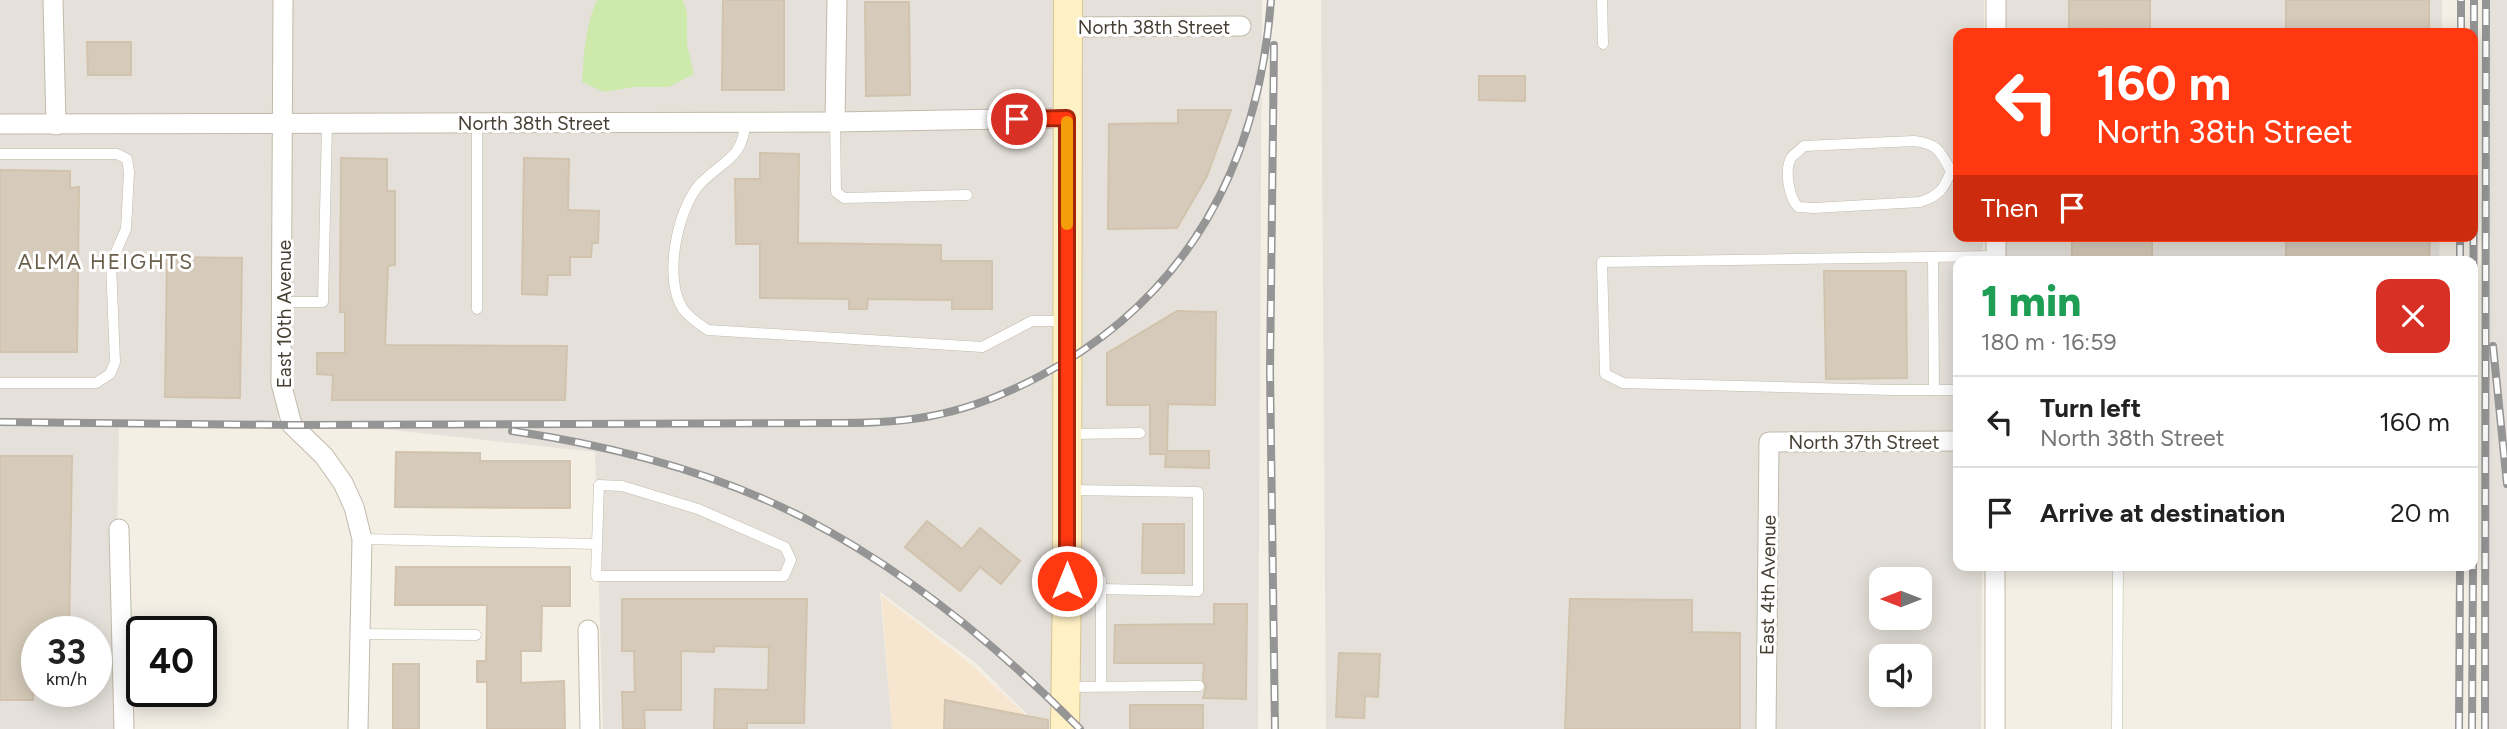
<!DOCTYPE html>
<html lang="en">
<head>
<meta charset="utf-8">
<style>
  :root { --surface:#fff; --page:#f2f2f2; --text:#222; --muted:#767676; --line:#e0e0e0 }
  body { margin:0; font-family:Figtree,sans-serif; background:var(--page); color:var(--text); height:100vh; display:flex; flex-direction:column; font-size:26px; white-space:nowrap }
  * { box-sizing:border-box; margin:0 }
  p { font-size:23px; color:var(--muted) }
  .icon { flex:none; width:38px; height:38px; fill:none; stroke:currentColor; stroke-width:2; stroke-linecap:round; stroke-linejoin:round }
  .map { position:relative; flex:1; overflow:hidden }
  .sheet { position:absolute; left:1953px; top:256px; width:525px; height:315px; display:flex; flex-direction:column; background:var(--surface); border-radius:14px; box-shadow:0 4px 18px #0003 }
  .sheet>* { flex:none }
  .top-card { position:absolute; left:1953px; top:28px; width:525px; height:214px; border-radius:14px; box-shadow:0 4px 18px #0003; background:#ff3811; color:#fff; overflow:hidden }
  .needle { width:46px; rotate:270deg }
  .tools { position:absolute; left:1869px; top:567px; display:grid; gap:14px }
  .tools a { display:grid; place-items:center; width:63px; height:63px; border-radius:14px; background:var(--surface); box-shadow:0 4px 18px #0003; font-size:35px }
  .speed { position:absolute; left:21px; top:616px; display:flex; gap:14px; font-size:35px; font-weight:700; text-align:center }
  .speed>* { display:grid; place-content:center; width:91px; height:91px; border-radius:50%; background:var(--surface); box-shadow:0 4px 18px #0003; line-height:1 }
  .speed small { font-size:18px; font-weight:400 }
  .speed .limit { border:4px solid #111; border-radius:10px; background:#fff; color:#111 }
  .pin { position:absolute; display:grid; place-items:center; width:60px; height:60px; color:#fff; margin:-30px; border:4px solid #fff; border-radius:50%; box-shadow:0 2px 7px #0007 }
  .me { position:absolute; width:77px; margin:-38px; rotate:0deg; stroke-linejoin:round; filter:drop-shadow(0 0 5px #0008) }
  .turn { display:flex; align-items:center; gap:24px; height:147px; padding:0 28px; font-size:32px }
  .turn .icon { width:91px; height:91px; stroke-width:2.5 }
  .turn b { display:block; font-size:49px; line-height:60px }
  .then { display:flex; align-items:center; height:66px; padding:0 28px; background:#0003; gap:14px; font-size:26px }
  .round { display:grid; place-items:center; flex:none; width:74px; height:74px; border-radius:14px; background:var(--page) }
  .overview { display:flex; align-items:center; justify-content:space-between; height:119px; padding:0 28px }
  h1 { font-size:42px; font-weight:800; line-height:52px; color:#1e9e55 }
  ul { padding:0; list-style:none }
  li { display:flex; align-items:center; gap:21px; height:91px; padding:0 28px; border-top:2px solid var(--line) }
  li div { flex:1 }
  li b { display:block; font-size:26px }
  li em { font-style:normal }
  .map>svg:first-child { display:block }
  .commercial { fill:#f7e6cf }
  .industrial { fill:#e5e1da; fill-rule:evenodd }
  .green { fill:#cdeaac }
  .building { fill:#d6cbba; stroke:#d1c3ad; stroke-width:2 }
  .lines { fill:none; stroke-linecap:round; stroke-linejoin:round }
  .lane-casing { stroke:#c2baaa; stroke-width:11 }
  .street-casing { stroke:#c2baaa; stroke-width:21 }
  .secondary-casing { stroke:#d6c492; stroke-width:30 }
  .lane { stroke:#fff; stroke-width:10 }
  .street { stroke:#fff; stroke-width:19 }
  .secondary { stroke:#fff1c4; stroke-width:28 }
  .rail-casing { stroke:#959595; stroke-width:8 }
  .rail { stroke:#fff; stroke-width:5; stroke-dasharray:16; stroke-linecap:butt }
  .route-casing { stroke:#a6240b; stroke-width:18 }
  .route { stroke:#ff3811; stroke-width:12 }
  .slow { stroke:#f59e0b; stroke-width:12 }
  .labels { text-anchor:middle; dominant-baseline:central; stroke-width:6; stroke-linejoin:round; paint-order:stroke }
  .street-label { font-size:19px; fill:#463f34; stroke:#fff }
  .neighbourhood-label { font-size:21px; letter-spacing:2px; fill:#6a5e4b; stroke:#fff }
</style>
</head>
<body>
<div class="map">
<svg width="2507" height="729" viewBox="0 0 2507 729">
  <rect width="100%" height="100%" fill="#f3efe5"/>
  <polygon class="commercial" points="881,595 971,664 1035,724 1035,729 892,729"/>
  <g class="industrial">
    <polygon points="0,0 278,0 278,421 0,423"/>
    <polygon points="287,0 1262,0 1258,729 1035,729 1035,722 977,664 880,592 892,729 603,729 595,452 289,419"/>
    <path d="M 1321,0 L 1984,0 L 1984,33 L 1958,33 L 1958,236 L 1983,236 L 1983,261 L 1958,261 L 1958,565 L 1982,565 L 1981,729 L 1326,729 ZM 1881,579 L 1920,579 L 1920,618 L 1881,618 ZM 1881,656 L 1920,656 L 1920,695 L 1881,695 Z"/>
    <polygon points="1999,0 2442,0 2442,33 1998,33"/>
    <polygon points="2486,0 2507,0 2507,729 2489,729"/>
    <polygon points="1999,236 2440,236 2439,261 1999,261"/>
    <path d="M 119,425 L 114,729 L 0,729 L 0,426 ZM 37,632 L 96,632 L 96,691 L 37,691 Z"/>
  </g>
  <path class="green" d="M 597,0 L 683,0 L 687,12 L 687,45 L 694,74 L 669,87 L 634,87 L 604,92 L 582,82 C 584,54 585,25 597,0 Z"/>
  <g class="building">
    <polygon points="723,0 784,0 784,90 722,90"/>
    <polygon points="2069,0 2150,0 2150,29 2069,28"/>
    <polygon points="2286,0 2429,0 2429,31 2286,30"/>
    <polygon points="865,2 909,2 910,95 866,96"/>
    <polygon points="87,42 131,42 131,75 88,75"/>
    <polygon points="1479,76 1525,76 1525,101 1479,100"/>
    <polygon points="1178,110 1231,110 1207,176 1177,228 1108,229 1109,124 1178,123"/>
    <polygon points="760,153 799,154 798,243 941,245 941,261 992,261 992,309 952,309 952,300 868,299 867,309 849,309 849,299 760,298 760,244 736,244 735,179 760,179"/>
    <polygon points="341,158 387,159 387,191 395,191 395,265 388,266 385,345 567,346 565,400 332,400 333,375 317,374 317,353 345,353 345,312 340,312"/>
    <polygon points="524,158 569,159 568,210 599,211 598,243 592,243 591,257 570,257 570,275 548,275 547,295 522,294"/>
    <polygon points="0,170 70,171 70,188 79,187 77,352 0,352"/>
    <rect x="2072" y="236" width="80" height="25"/>
    <polygon points="2286,236 2430,236 2429,261 2286,261"/>
    <polygon points="167,257 242,258 240,398 165,397"/>
    <polygon points="1824,271 1906,271 1907,378 1826,379"/>
    <polygon points="1177,311 1216,312 1215,405 1168,404 1167,451 1209,451 1209,468 1165,467 1166,454 1150,454 1150,405 1107,405 1107,353"/>
    <polygon points="396,452 480,453 480,461 570,461 570,508 395,507"/>
    <polygon points="0,456 72,456 69,632 37,632 37,682 33,682 33,700 0,700"/>
    <polygon points="927,521 962,549 980,528 1020,561 1001,584 980,567 960,591 905,547"/>
    <polygon points="1143,524 1184,524 1184,573 1142,573"/>
    <polygon points="396,567 570,567 570,606 542,606 541,651 521,651 521,683 564,681 565,729 487,729 487,682 477,682 477,661 486,661 487,605 395,605"/>
    <polygon points="622,599 807,599 804,723 747,723 747,729 714,729 715,689 768,690 769,647 714,646 714,652 681,651 681,710 644,710 645,729 623,729 622,692 635,692 634,651 622,651"/>
    <polygon points="1570,599 1692,600 1692,632 1740,633 1740,729 1565,729"/>
    <polygon points="1214,604 1247,604 1246,699 1203,698 1206,687 1203,680 1204,663 1114,663 1115,625 1214,624"/>
    <polygon points="1339,653 1380,654 1378,697 1365,696 1364,718 1336,717"/>
    <rect x="393" y="664" width="26" height="65"/>
    <polygon points="945,700 1048,720 1048,729 944,729"/>
    <rect x="1130" y="705" width="73" height="24"/>
  </g>
  <g class="lines">
    <defs>
      <g id="lane">
        <polyline points="1602,0 1603,44"/>
        <path d="M 745,122 C 744,159 721,161 699,185 C 677,211 663,279 683,309 C 689,318 699,324 708,330 L 982,347 L 1032,321 L 1067,321"/>
        <polyline points="835,122 836,192 844,198 967,195"/>
        <polyline points="477,123 477,309"/>
        <path d="M 1914,141 C 1938,144 1940,151 1951,171 C 1944,189 1939,196 1920,202 L 1814,208 L 1798,207 C 1789,197 1784,171 1791,158 C 1794,154 1800,150 1804,146 Z"/>
        <polyline points="0,154 117,154 127,159 129,172 126,229 111,263 115,362 110,374 96,383 0,383"/>
        <polyline points="1933,257 1934,390"/>
        <polyline points="283,302 323,302 327,124"/>
        <polyline points="1958,390 1892,390 1623,383 1605,374 1602,262 1996,256"/>
        <polyline points="1071,434 1140,433"/>
        <polyline points="1070,490 1198,492 1198,591 1101,589"/>
        <polyline points="362,539 597,544 596,576 784,576 791,560 785,547 698,509 622,486 599,485 597,544"/>
        <polyline points="1070,581 1101,580 1101,686"/>
        <polyline points="359,634 476,635"/>
        <polyline points="1066,687 1199,686"/>
        <polyline points="2117,729 2118,565"/>
      </g>
      <g id="street">
        <polyline points="53,0 56,125"/>
        <polyline points="283,0 281,383 292,425 324,456 343,483 354,507 362,539 358,729"/>
        <polyline points="1068,27 1241,26"/>
        <polyline points="1996,33 1996,0"/>
        <polyline points="835,122 837,0"/>
        <polyline points="0,124 835,122 1067,118"/>
        <polyline points="1996,261 1996,236"/>
        <polyline points="119,529 124,729"/>
        <polyline points="588,630 590,729"/>
        <polyline points="1766,729 1769,442 1958,441"/>
        <polyline points="1995,729 1995,565"/>
      </g>
      <polyline id="secondary" points="1065,729 1067,581 1068,0"/>
    </defs>
    <use href="#lane" class="lane-casing"/>
    <use href="#street" class="street-casing"/>
    <use href="#secondary" class="secondary-casing"/>
    <use href="#lane" class="lane"/>
    <use href="#street" class="street"/>
    <use href="#secondary" class="secondary"/>
    <defs>
      <g id="rail">
        <polyline points="2461,33 2461,0"/>
        <polyline points="1274,45 1270,371 1275,729"/>
        <polyline points="2460,261 2460,236"/>
        <polyline points="2493,346 2507,484"/>
        <path d="M 0,422 L 292,425 L 841,423 C 871,423 901,422 931,416 C 969,409 1006,394 1040,376 C 1188,298 1259,163 1271,0"/>
        <path d="M 512,431 C 614,446 715,472 806,519 C 908,572 1000,648 1080,729"/>
        <polyline points="2473,533 2474,0"/>
        <polyline points="2459,729 2460,565"/>
        <polyline points="2472,729 2473,565"/>
        <polyline points="2485,729 2486,0"/>
      </g>
    </defs>
    <use href="#rail" class="rail-casing"/>
    <use href="#rail" class="rail"/>
  </g>
  <g class="lines">
    <defs>
      <polyline id="route" points="1017,119 1067,118 1067,581"/>
    </defs>
    <use href="#route" class="route-casing"/>
    <use href="#route" class="route"/>
    <polyline class="slow" points="1067,224 1067,122"/>
  </g>
  <g class="labels">
    <g class="street-label">
      <text x="1154" y="27">North 38th Street</text>
      <text x="534" y="123">North 38th Street</text>
      <text transform="translate(284 314) rotate(-90)">East 10th Avenue</text>
      <text x="1864" y="442">North 37th Street</text>
      <text transform="translate(1768 585) rotate(-89)">East 4th Avenue</text>
    </g>
    <g class="neighbourhood-label">
      <text x="106" y="261">ALMA HEIGHTS</text>
    </g>
  </g>
</svg>
<div class="tools">
<a><svg class="needle" viewBox="-14 -14 28 28"><path d="M0-13l5 13h-10z" fill="#e53935"/><path d="M0 13l5-13h-10z" fill="#767676"/></svg></a>
<a><svg class="icon" aria-label="sound" viewBox="0 0 24 24"><path d="M4 9h4l5-4v14l-5-4H4zM17 9q2 3 0 6"/></svg></a>
</div>
<div class="speed"><div>33<small>km/h</small></div><div class="limit">40</div></div>
<div class="pin" style="left:1017px;top:119px;background:#d93025"><svg class="icon" aria-label="arrive" viewBox="0 0 24 24"><path d="M6 21V4h12l-3 4 3 4H6"/></svg></div>
<svg class="me" style="left:1067px;top:581px" viewBox="-20 -20 40 40"><circle r="17" fill="#ff3811" stroke="#fff" stroke-width="3"/><path d="M0-11L8 9 0 5-8 9z" fill="#fff"/></svg>
<div class="top-card">
<div class="turn"><svg class="icon" aria-label="left" viewBox="0 0 24 24"><path d="M17 20v-9H6M10 6l-5 5 5 5"/></svg><div><b>160 m</b>North 38th Street</div></div>
<div class="then">Then<svg class="icon" aria-label="arrive" viewBox="0 0 24 24"><path d="M6 21V4h12l-3 4 3 4H6"/></svg></div>
</div>
<section class="sheet">
<div class="overview"><div><h1>1 min</h1><p>180 m · 16:59</p></div><a class="round" style="background:#d93025;color:#fff"><svg class="icon" aria-label="close" viewBox="0 0 24 24"><path d="M6 6l12 12M18 6L6 18"/></svg></a></div>
<ul>
<li><svg class="icon" aria-label="left" viewBox="0 0 24 24"><path d="M17 20v-9H6M10 6l-5 5 5 5"/></svg><div><b>Turn left</b><p>North 38th Street</p></div><em>160 m</em></li>
<li><svg class="icon" aria-label="arrive" viewBox="0 0 24 24"><path d="M6 21V4h12l-3 4 3 4H6"/></svg><div><b>Arrive at destination</b></div><em>20 m</em></li>
</ul>
</section>
</div>
</body>
</html>
